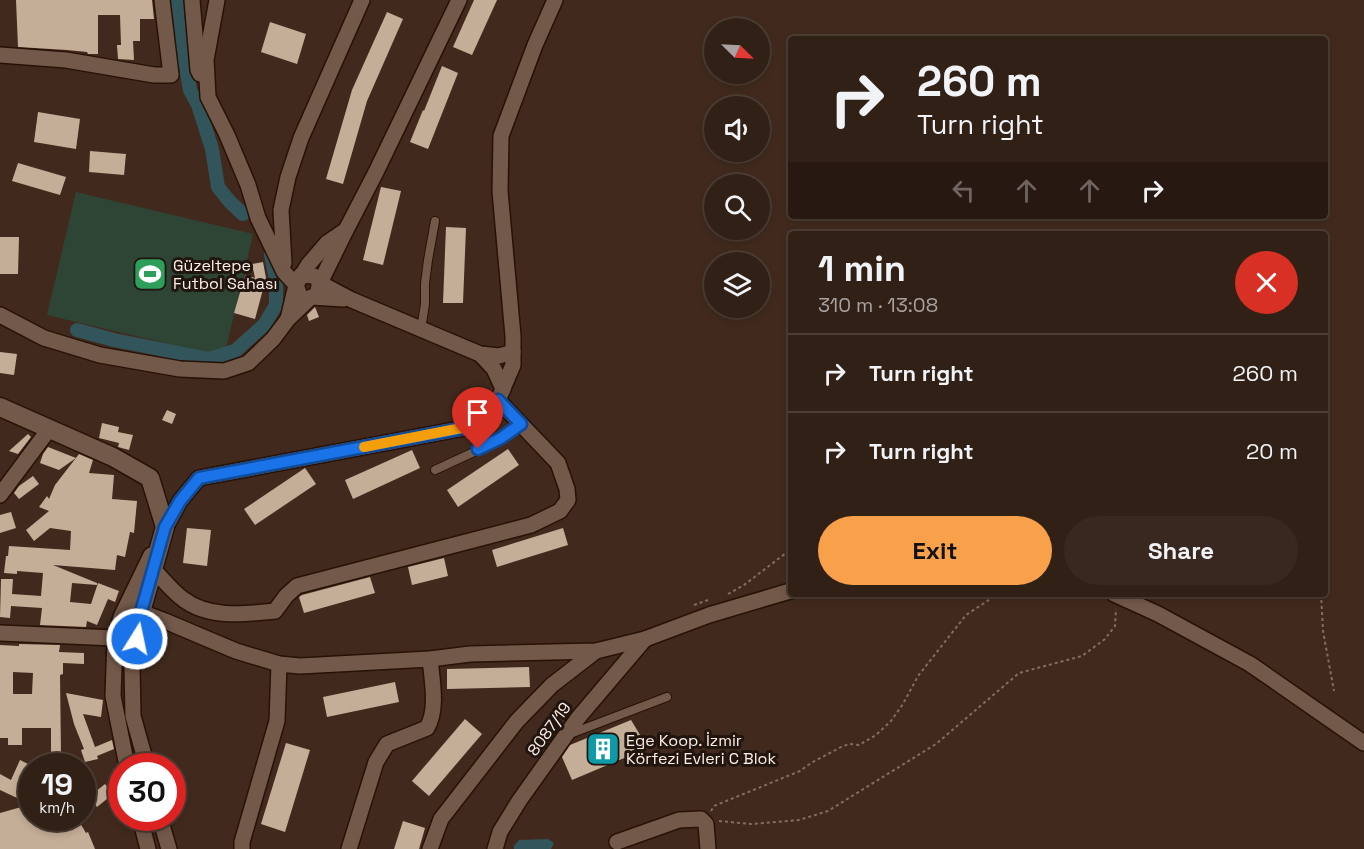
<!DOCTYPE html>
<html lang="en">
<head>
<meta charset="utf-8">
<style>
  :root { --surface:#312016; --page:#39281f; --text:#f1f3f6; --muted:#a8a3a1; --line:#4c3e35; --accent:#f8a14a }
  body { margin:0; font-family:"Space Grotesk",sans-serif; background:var(--page); color:var(--text); height:100vh; display:flex; flex-direction:column; font-size:22px; white-space:nowrap }
  * { box-sizing:border-box; margin:0 }
  p { font-size:20px; color:var(--muted) }
  .icon { flex:none; width:33px; height:33px; fill:none; stroke:currentColor; stroke-width:2; stroke-linecap:round; stroke-linejoin:round }
  .map { position:relative; flex:1; overflow:hidden }
  .sheet { position:absolute; left:788px; top:231px; width:540px; height:366px; display:flex; flex-direction:column; background:var(--surface); border-radius:6px; box-shadow:0 3px 9px #0003,0 0 0 2px var(--line) }
  .sheet>* { flex:none }
  .hud { position:absolute; left:788px; top:36px; width:540px; height:183px; border-radius:6px; box-shadow:0 3px 9px #0003,0 0 0 2px var(--line); background:#312016; color:var(--text); overflow:hidden }
  .needle { width:39px; rotate:114deg }
  .tools { position:absolute; left:704px; top:18px; display:grid; gap:12px }
  .tools a { display:grid; place-items:center; width:66px; height:66px; border-radius:50%; background:var(--surface); box-shadow:0 3px 9px #0003,0 0 0 2px var(--line); font-size:30px }
  .speed { position:absolute; left:18px; top:753px; display:flex; gap:12px; font-size:30px; font-weight:700; text-align:center }
  .speed>* { display:grid; place-content:center; width:78px; height:78px; border-radius:50%; background:var(--surface); box-shadow:0 3px 9px #0003,0 0 0 2px var(--line); line-height:1 }
  .speed small { font-size:15px; font-weight:400 }
  .speed .limit { border:9px solid #d22; background:#fff; color:#111 }
  .pin { position:absolute; display:grid; place-items:center; width:51px; height:51px; color:#fff; margin:-62px -26px; border-radius:50% 50% 50% 0; rotate:-45deg; box-shadow:0 0 6px #0007 }
  .pin .icon { rotate:45deg }
  .me { position:absolute; width:66px; margin:-33px; rotate:10deg; stroke-linejoin:round; filter:drop-shadow(0 0 4px #0008) }
  .turn { display:flex; align-items:center; gap:21px; height:126px; padding:0 30px; font-size:27px }
  .turn .icon { width:78px; height:78px; stroke-width:2.5 }
  .turn b { display:block; font-size:42px; line-height:51px }
  .lanes { display:flex; align-items:center; height:57px; padding:0 30px; background:#0003; justify-content:center; gap:30px; direction:ltr }
  .lanes .off { opacity:.35 }
  .round { display:grid; place-items:center; flex:none; width:63px; height:63px; border-radius:32px; background:var(--page) }
  .summary { display:flex; align-items:center; justify-content:space-between; height:102px; padding:0 30px }
  h1 { font-size:36px; font-weight:700; line-height:45px }
  .button { display:flex; gap:12px; margin-top:auto; padding:12px 30px }
  .button a { flex:1; height:69px; border-radius:36px; background:var(--accent); color:#111; font-size:24px; font-weight:700; line-height:69px; text-align:center }
  .button a+a { background:var(--page); color:var(--text) }
  ul { padding:0; list-style:none }
  li { display:flex; align-items:center; gap:18px; height:78px; padding:0 30px; border-top:2px solid var(--line) }
  li div { flex:1 }
  li b { display:block; font-size:22px }
  li em { font-style:normal }
  .map>svg:first-child { display:block }
  .green { fill:#2e4535 }
  .water { fill:#32555b }
  .lines { fill:none; stroke-linecap:round; stroke-linejoin:round }
  .canal { stroke:#32555b; stroke-width:14 }
  .building { fill:#c5ae98; fill-rule:evenodd }
  .service-casing { stroke:#271206; stroke-width:10 }
  .minor-casing { stroke:#271206; stroke-width:18 }
  .tertiary-casing { stroke:#271206; stroke-width:21 }
  .path { stroke:#826e62; stroke-width:2; stroke-dasharray:3 3; stroke-linecap:butt }
  .service { stroke:#73594a; stroke-width:8 }
  .minor { stroke:#73594a; stroke-width:15 }
  .tertiary { stroke:#73594a; stroke-width:18 }
  .route-casing { stroke:#114b97; stroke-width:15 }
  .route { stroke:#1a73e8; stroke-width:10 }
  .slow { stroke:#f59e0b; stroke-width:10 }
  .labels { text-anchor:middle; dominant-baseline:central; stroke-width:6; stroke-linejoin:round; paint-order:stroke }
  .poi-label { font-size:16px; fill:#ffefe7; stroke:#20150f; text-anchor:start }
  .street-label { font-size:16px; fill:#ffefe7; stroke:#20150f }
</style>
</head>
<body>
<div class="map">
<svg width="1364" height="849" viewBox="0 0 1364 849">
  <rect width="100%" height="100%" fill="#412a1d"/>
  <polygon class="green" points="76,192 253,234 224,357 47,315"/>
  <polygon class="water" points="548,839 554,843 551,849 514,849 514,846 519,840"/>
  <g class="lines">
    <g class="canal">
      <polyline points="177,0 178,22 190,90 198,105 212,149 218,187 230,202 243,214"/>
      <polyline points="77,330 114,340 209,359 235,351 264,325 276,305 276,280 271,255"/>
    </g>
  </g>
  <g class="building">
    <polygon points="16,0 152,0 154,19 140,19 140,41 133,41 134,60 118,59 117,45 121,45 120,15 98,15 98,54 88,54 87,52 67,50 18,47"/>
    <polygon points="474,0 497,0 472,55 453,47"/>
    <polygon points="387,12 403,19 367,101 343,184 326,179 352,90"/>
    <polygon points="270,22 306,34 297,64 261,52"/>
    <polygon points="442,66 458,73 428,149 410,142 423,110 424,111"/>
    <polygon points="38,112 80,119 76,149 34,142"/>
    <polygon points="90,151 126,154 124,175 89,172"/>
    <polygon points="18,163 66,177 60,195 12,181"/>
    <polygon points="381,187 401,191 383,265 363,260"/>
    <polygon points="446,227 466,228 463,303 443,303"/>
    <polygon points="0,237 19,237 18,274 0,274"/>
    <polygon points="263,262 266,278 255,319 234,313 245,275 255,278 252,264"/>
    <polygon points="315,307 319,317 309,321 307,315"/>
    <polygon points="0,352 17,354 14,375 0,373"/>
    <polygon points="167,410 176,414 172,424 162,420"/>
    <polygon points="102,423 119,427 118,432 133,435 129,450 118,447 119,443 99,438"/>
    <polygon points="28,434 31,437 18,454 9,451"/>
    <polygon points="48,447 76,458 59,470 40,463 43,454"/>
    <polygon points="508,449 519,465 458,507 447,490"/>
    <polygon points="412,450 420,468 353,499 345,480"/>
    <polygon points="79,454 93,460 89,473 114,475 112,499 137,501 134,533 130,532 125,557 117,555 115,570 53,565 97,583 97,585 72,583 70,602 91,604 98,583 119,591 115,602 108,599 97,625 87,621 86,627 40,625 42,608 11,606 10,618 0,617 1,579 13,579 12,594 41,596 43,573 17,571 17,574 4,573 6,556 8,556 9,546 70,550 71,531 50,528 34,541 26,530 49,511 39,507 47,496 49,499 55,485"/>
    <polygon points="305,468 316,484 255,525 244,509"/>
    <polygon points="33,476 39,484 19,499 14,493 19,486"/>
    <polygon points="11,512 16,528 0,533 0,515"/>
    <polygon points="187,528 211,530 207,566 183,563"/>
    <polygon points="563,528 568,545 497,567 492,550"/>
    <polygon points="444,558 448,576 412,585 408,567"/>
    <polygon points="370,577 375,593 304,613 299,597 302,595"/>
    <path d="M 19,644 L 60,645 L 59,652 L 84,653 L 84,664 L 63,663 L 63,674 L 60,675 L 61,755 L 51,756 L 51,728 L 22,728 L 22,745 L 8,745 L 8,738 L 0,738 L 0,645 L 19,646 ZM 13,672 L 33,673 L 32,694 L 13,694 Z"/>
    <polygon points="529,667 530,687 447,689 447,669"/>
    <polygon points="395,682 399,702 327,717 323,697"/>
    <polygon points="66,693 103,700 101,717 83,714 95,747 112,740 114,749 97,756 98,759 85,762 81,750 84,749 74,724"/>
    <polygon points="465,719 482,734 429,796 412,781"/>
    <polygon points="631,720 648,748 572,780 562,757 570,745"/>
    <polygon points="286,743 310,750 285,832 261,824"/>
    <polygon points="20,760 32,766 32,779 25,792 30,804 0,790 0,774 11,780"/>
    <polygon points="105,784 113,794 97,807 89,797"/>
    <polygon points="32,804 32,823 37,822 39,828 57,821 58,824 68,818 77,818 86,833 88,832 95,849 0,849 0,813"/>
    <polygon points="403,821 425,828 419,849 394,849"/>
  </g>
  <g class="lines">
    <defs>
      <g id="service">
        <polyline points="421,329 425,304 425,283 428,260 435,221"/>
        <polyline points="435,470 502,439 521,424"/>
        <polyline points="570,734 667,697"/>
      </g>
      <g id="minor">
        <polyline points="192,0 198,70 200,74"/>
        <polyline points="217,0 206,60 208,97 227,135 248,185 258,218 284,272 296,285 288,319"/>
        <polyline points="459,0 376,172 346,230 320,283 352,300 480,354 499,356 513,352"/>
        <polyline points="0,55 66,60 154,75 171,75 162,0"/>
        <polyline points="284,263 281,210 288,177 301,138 362,0"/>
        <polyline points="301,275 314,276 320,283 318,290"/>
        <polyline points="299,293 296,285 308,265 327,243 346,230"/>
        <polyline points="0,315 44,338 100,355 180,369 224,371 248,363 273,339 288,319 311,297 344,299"/>
        <polyline points="480,354 494,369 503,389"/>
        <polyline points="0,495 50,428"/>
        <polyline points="162,534 180,501 199,478 475,426 494,410 513,365 513,336 500,191 501,136 535,45 555,0"/>
        <path d="M 153,569 C 163,579 172,591 183,599 C 209,619 245,614 275,611 L 286,596 L 297,586 L 531,525 L 560,511 L 568,500 L 567,489 L 558,463 L 498,400"/>
        <polyline points="1114,594 1158,614 1250,664 1364,743"/>
        <polyline points="0,633 115,638"/>
        <polyline points="127,766 113,696 115,638 121,617 151,555"/>
        <polyline points="147,766 133,716 132,666 141,612 165,621 236,651 279,664 300,666 430,659 470,654 596,651 645,639 709,615 790,591"/>
        <polyline points="140,818 148,849"/>
        <polyline points="160,818 169,849"/>
        <polyline points="617,842 679,820 701,819 706,824 708,849"/>
        <polyline points="242,849 242,842 277,721 279,664"/>
        <path d="M 349,849 L 376,762 L 387,744 L 427,728 C 438,710 432,680 430,659"/>
        <polyline points="430,849 441,819 517,721 552,685 596,651"/>
        <polyline points="495,849 500,832 519,801 578,718 645,639"/>
      </g>
      <polyline id="tertiary" points="0,407 113,457 150,478 165,527 141,612"/>
    </defs>
    <use href="#service" class="service-casing"/>
    <use href="#minor" class="minor-casing"/>
    <use href="#tertiary" class="tertiary-casing"/>
    <g class="path">
      <polyline points="728,594 744,585 790,550"/>
      <polyline points="1321,594 1323,631 1334,691"/>
      <polyline points="694,605 708,600"/>
      <polyline points="711,811 714,806 800,771 811,763 843,746 850,744 859,745 876,735 891,721 903,704 918,676 966,615 998,594"/>
      <polyline points="719,821 751,824 799,820 828,811 936,744 1019,673 1082,656 1105,639 1115,626 1116,609"/>
    </g>
    <use href="#service" class="service"/>
    <use href="#minor" class="minor"/>
    <use href="#tertiary" class="tertiary"/>
  </g>
  <g class="lines">
    <defs>
      <polyline id="route" points="137,639 141,612 165,527 180,501 199,478 475,426 494,410 498,400 521,424 501,438 478,449"/>
    </defs>
    <use href="#route" class="route-casing"/>
    <use href="#route" class="route"/>
    <polyline class="slow" points="364,447 477,425"/>
  </g>
  <defs>
    <symbol id="stadium-square" viewBox="-11 -11 22 22"><rect x="-9" y="-9" width="18" height="18" rx="4" fill="#2e9e5b" stroke="#20150f"/><path d="M0-5a6.5 5 0 1 0 0 10a6.5 5 0 1 0 0-10ZM-3.5-1.8h7v3.6h-7Z" fill="#fff"/></symbol>
    <symbol id="building-square" viewBox="-11 -11 22 22"><rect x="-9" y="-9" width="18" height="18" rx="4" fill="#0f9aa8" stroke="#20150f"/><path d="M-4-6H4V6H1V3H-1V6H-4ZM-2.5-4.3h1.7v1.8h-1.7ZM.8-4.3h1.7v1.8H.8ZM-2.5-1h1.7V.8h-1.7ZM.8-1h1.7V.8H.8Z" fill="#fff"/></symbol>
  </defs>
  <g fill-rule="evenodd">
    <use href="#stadium-square" x="131" y="255" width="38" height="38"/>
    <use href="#building-square" x="584" y="730" width="38" height="38"/>
  </g>
  <g class="labels">
    <g class="poi-label">
      <text x="173" y="265">Güzeltepe<tspan x="173" dy="18">Futbol Sahası</tspan></text>
      <text x="626" y="740">Ege Koop. İzmir<tspan x="626" dy="18">Körfezi Evleri C Blok</tspan></text>
    </g>
    <g class="street-label">
      <text transform="translate(549 729) rotate(-54)">8087/19</text>
    </g>
  </g>
</svg>
<div class="tools">
<a><svg class="needle" viewBox="-14 -14 28 28"><path d="M0-13l5 13h-10z" fill="#e53935"/><path d="M0 13l5-13h-10z" fill="#a8a3a1"/></svg></a>
<a><svg class="icon" aria-label="sound" viewBox="0 0 24 24"><path d="M4 9h4l5-4v14l-5-4H4zM17 9q2 3 0 6"/></svg></a>
<a><svg class="icon" aria-label="search" viewBox="0 0 24 24"><circle cx="10" cy="10" r="6"/><path d="M15 15l6 6"/></svg></a>
<a><svg class="icon" aria-label="layers" viewBox="0 0 24 24"><path d="M12 4l9 5-9 5-9-5zM3 14l9 5 9-5"/></svg></a>
</div>
<div class="speed"><div>19<small>km/h</small></div><div class="limit">30</div></div>
<div class="pin" style="left:478px;top:449px;background:#d93025"><svg class="icon" aria-label="arrive" viewBox="0 0 24 24"><path d="M6 21V4h12l-3 4 3 4H6"/></svg></div>
<svg class="me" style="left:137px;top:639px" viewBox="-20 -20 40 40"><circle r="17" fill="#1a73e8" stroke="#fff" stroke-width="3"/><path d="M0-11L8 9 0 5-8 9z" fill="#fff"/></svg>
<div class="hud">
<div class="turn"><svg class="icon" aria-label="right" viewBox="0 0 24 24"><path d="M7 20v-9h11M14 6l5 5-5 5"/></svg><div><b>260 m</b>Turn right</div></div>
<div class="lanes"><svg class="icon off" aria-label="left" viewBox="0 0 24 24"><path d="M17 20v-9H6M10 6l-5 5 5 5"/></svg><svg class="icon off" aria-label="ahead" viewBox="0 0 24 24"><path d="M12 20V5M6 11l6-6 6 6"/></svg><svg class="icon off" aria-label="ahead" viewBox="0 0 24 24"><path d="M12 20V5M6 11l6-6 6 6"/></svg><svg class="icon" aria-label="right" viewBox="0 0 24 24"><path d="M7 20v-9h11M14 6l5 5-5 5"/></svg></div>
</div>
<section class="sheet">
<div class="summary"><div><h1>1 min</h1><p>310 m · 13:08</p></div><a class="round" style="background:#d93025;color:#fff"><svg class="icon" aria-label="close" viewBox="0 0 24 24"><path d="M6 6l12 12M18 6L6 18"/></svg></a></div>
<ul>
<li><svg class="icon" aria-label="right" viewBox="0 0 24 24"><path d="M7 20v-9h11M14 6l5 5-5 5"/></svg><div><b>Turn right</b></div><em>260 m</em></li>
<li><svg class="icon" aria-label="right" viewBox="0 0 24 24"><path d="M7 20v-9h11M14 6l5 5-5 5"/></svg><div><b>Turn right</b></div><em>20 m</em></li>
</ul>
<div class="button"><a>Exit</a><a>Share</a></div>
</section>
</div>
</body>
</html>
